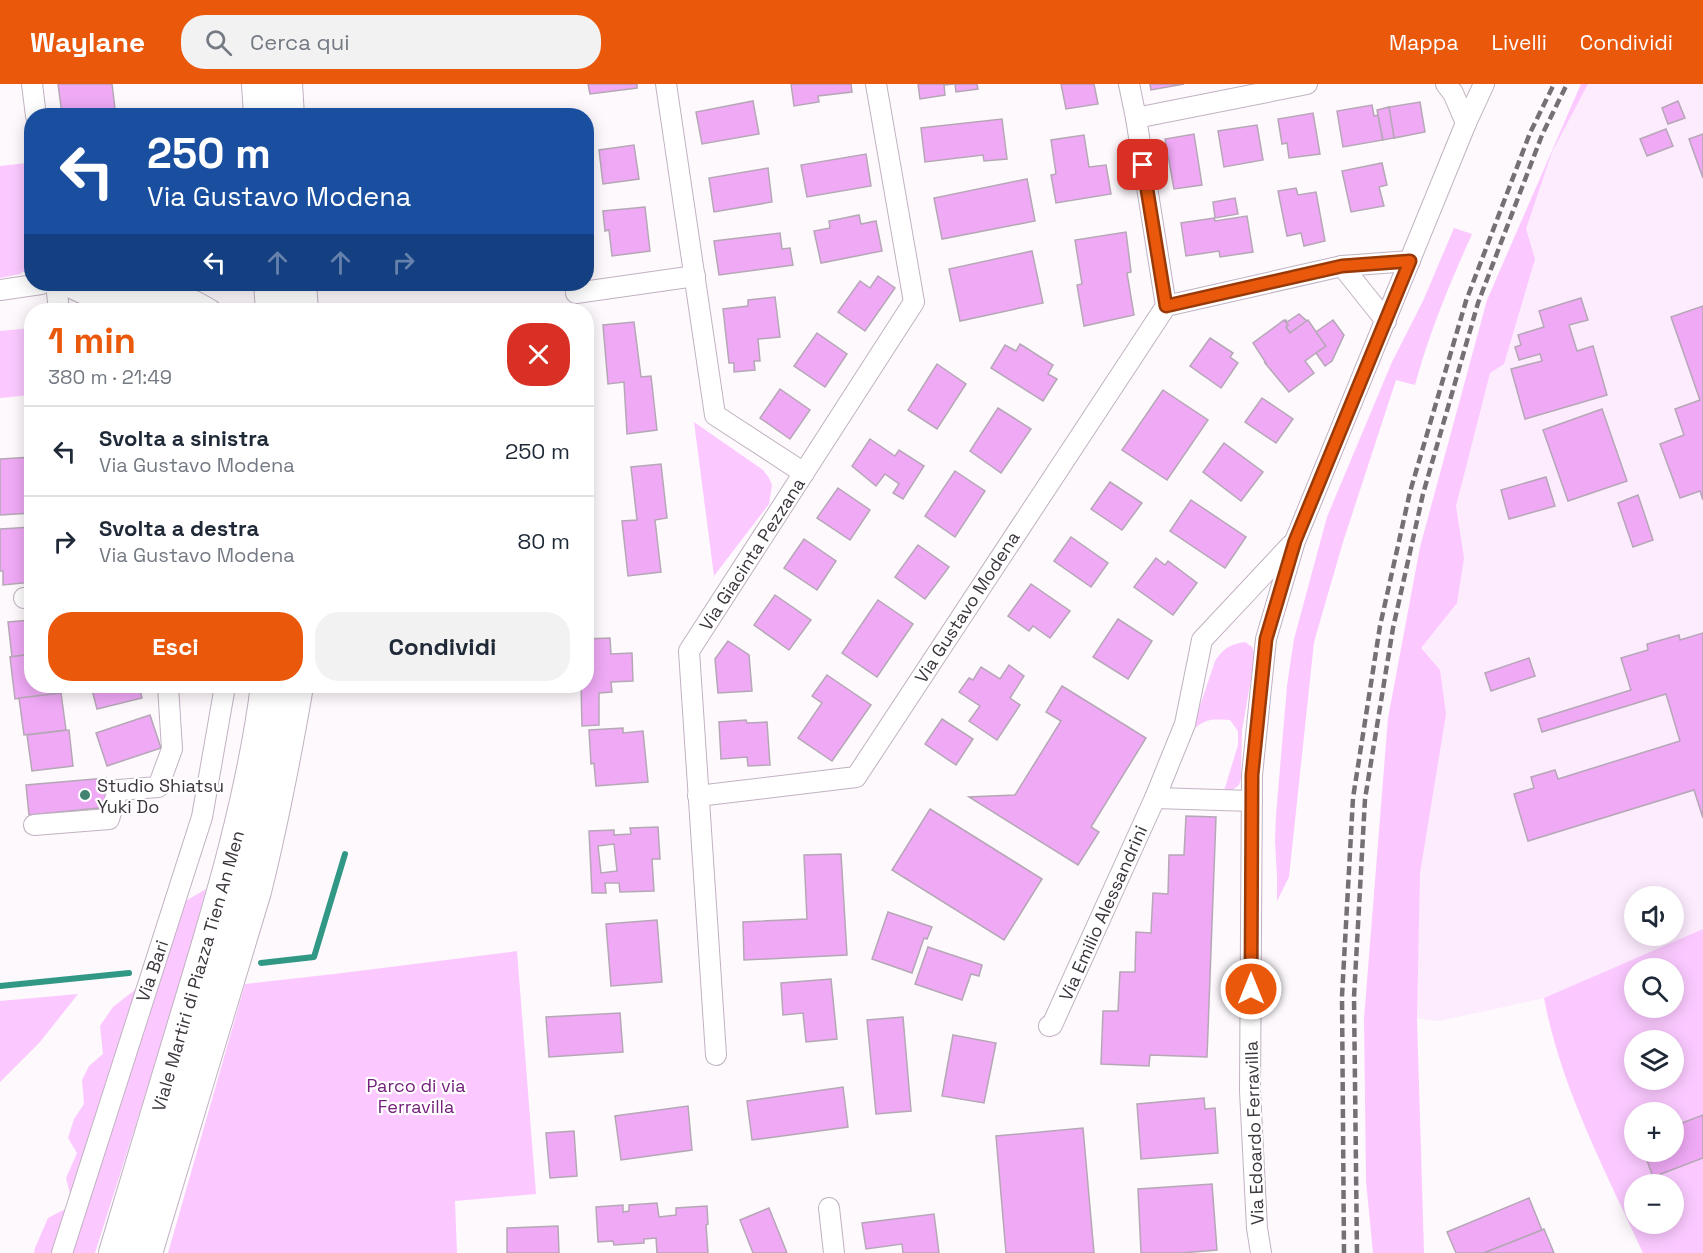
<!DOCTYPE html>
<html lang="it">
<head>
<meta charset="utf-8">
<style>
  :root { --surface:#fff; --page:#f2f2f3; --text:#1f2937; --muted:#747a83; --line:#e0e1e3; --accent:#ea580c }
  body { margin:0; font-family:"Space Grotesk",sans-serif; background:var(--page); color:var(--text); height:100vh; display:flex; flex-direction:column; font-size:22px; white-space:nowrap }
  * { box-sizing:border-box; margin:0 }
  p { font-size:20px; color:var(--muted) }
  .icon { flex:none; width:33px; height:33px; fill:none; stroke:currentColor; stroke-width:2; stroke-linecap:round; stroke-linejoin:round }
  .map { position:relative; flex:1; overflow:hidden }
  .details { position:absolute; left:24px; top:219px; width:570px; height:390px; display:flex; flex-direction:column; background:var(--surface); border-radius:24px; box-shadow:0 3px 15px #0003 }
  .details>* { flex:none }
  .guide { position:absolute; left:24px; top:24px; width:570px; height:183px; border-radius:24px; box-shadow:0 3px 15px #0003; background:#1a4fa0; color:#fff; overflow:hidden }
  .fabs { position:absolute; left:1624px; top:802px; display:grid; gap:12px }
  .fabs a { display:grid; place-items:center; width:60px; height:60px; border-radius:50%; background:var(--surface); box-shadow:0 3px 15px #0003; font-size:30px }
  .pin { position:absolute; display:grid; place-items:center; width:51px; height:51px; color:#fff; margin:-26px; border-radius:12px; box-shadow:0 3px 9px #0006 }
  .me { position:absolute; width:66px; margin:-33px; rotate:0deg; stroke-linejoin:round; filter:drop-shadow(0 0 4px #0008) }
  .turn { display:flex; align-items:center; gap:21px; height:126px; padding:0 24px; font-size:27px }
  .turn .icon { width:78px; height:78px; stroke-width:2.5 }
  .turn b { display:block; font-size:42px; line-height:51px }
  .lanes { display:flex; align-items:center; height:57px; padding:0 24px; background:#0003; justify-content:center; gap:30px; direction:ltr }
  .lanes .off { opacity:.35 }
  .round { display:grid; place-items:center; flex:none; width:63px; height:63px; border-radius:24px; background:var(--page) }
  .summary { display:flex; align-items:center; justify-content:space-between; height:102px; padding:0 24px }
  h1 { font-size:36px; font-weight:700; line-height:45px; color:var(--accent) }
  .primary-button { display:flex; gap:12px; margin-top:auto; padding:12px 24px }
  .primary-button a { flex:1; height:69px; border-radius:24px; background:var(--accent); color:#fff; font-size:24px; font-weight:700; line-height:69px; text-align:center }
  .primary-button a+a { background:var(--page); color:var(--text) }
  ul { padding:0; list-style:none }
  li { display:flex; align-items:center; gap:18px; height:90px; padding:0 24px; border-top:2px solid var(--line) }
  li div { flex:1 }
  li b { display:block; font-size:22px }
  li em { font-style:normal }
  header { display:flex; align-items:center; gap:36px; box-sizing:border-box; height:84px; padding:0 30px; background:var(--accent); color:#fff }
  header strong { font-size:28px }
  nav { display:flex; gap:33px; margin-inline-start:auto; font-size:21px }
  .search { width:420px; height:54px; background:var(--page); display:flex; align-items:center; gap:15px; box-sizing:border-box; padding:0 21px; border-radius:24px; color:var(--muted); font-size:22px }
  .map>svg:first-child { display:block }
  .built { fill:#fdebfe; fill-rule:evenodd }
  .green { fill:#fbc9ff; fill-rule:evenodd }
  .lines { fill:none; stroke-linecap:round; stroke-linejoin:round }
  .stream { stroke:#319885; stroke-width:6 }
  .building { fill:#efa9f5; stroke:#b6a7b7; stroke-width:1.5; fill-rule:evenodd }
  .minor-casing { stroke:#c1b2c2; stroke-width:22 }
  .trunk-casing { stroke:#c1b2c2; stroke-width:34 }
  .minor { stroke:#fff; stroke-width:20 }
  .trunk { stroke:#fff; stroke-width:32 }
  .rail { stroke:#757076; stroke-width:4.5; stroke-dasharray:9 4.5; stroke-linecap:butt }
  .route-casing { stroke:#983908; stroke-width:15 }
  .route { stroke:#ea580c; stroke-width:10 }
  .poi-dot { fill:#428373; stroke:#fff; stroke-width:2 }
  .labels { text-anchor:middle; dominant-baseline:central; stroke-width:4.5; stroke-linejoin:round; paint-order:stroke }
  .street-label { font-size:18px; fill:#3b353c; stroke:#fff }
  .poi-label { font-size:18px; fill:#3b353c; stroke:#fff; text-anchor:start }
  .park-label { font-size:18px; fill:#73217b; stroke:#fff }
</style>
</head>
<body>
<header>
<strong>Waylane</strong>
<div class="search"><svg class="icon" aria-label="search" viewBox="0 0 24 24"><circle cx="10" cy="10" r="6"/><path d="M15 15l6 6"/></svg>Cerca qui</div>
<nav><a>Mappa</a><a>Livelli</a><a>Condividi</a></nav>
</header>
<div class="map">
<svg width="1703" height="1169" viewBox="0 0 1703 1169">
  <rect width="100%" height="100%" fill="#fdf9fd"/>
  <path class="built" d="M 1588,0 L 1703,0 L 1703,845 L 1544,914 L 1439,937 L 1376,929 L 1398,636 L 1482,273 L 1552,68 ZM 1635,813 L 1674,813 L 1674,852 L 1635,852 Z"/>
  <g class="green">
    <polygon points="1581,0 1588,0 1552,68 1526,145 1535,175 1504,280 1490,289 1456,422 1464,474 1457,519 1421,564 1440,586 1446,630 1420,789 1417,934 1424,1169 1373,1169 1366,1097 1364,935 1388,634 1420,463 1487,216"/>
    <polygon points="27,79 32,116 31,182 20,190 0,194 0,82"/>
    <path d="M 1454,144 L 1472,150 C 1450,199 1429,249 1415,301 L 1396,296 L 1343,458 L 1314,558 L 1289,793 L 1277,817 L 1277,793 L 1275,757 L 1276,731 L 1287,602 L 1294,555 L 1327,433 L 1392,278 L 1423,217 Z"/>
    <polygon points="31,244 31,311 0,314 0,247"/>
    <polygon points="694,338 763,386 769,394 772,401 769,420 714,492"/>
    <path d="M 1245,558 L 1252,563 L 1255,571 L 1242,647 L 1241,695 L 1239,701 L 1232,706 L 1224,707 L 1238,661 L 1238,647 L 1230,636 C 1210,635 1208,634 1192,646 L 1215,577 C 1225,563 1229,561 1245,558 Z"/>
    <polygon points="206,805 181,898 95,1169 66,1169 184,818"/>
    <path d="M 1703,845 L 1703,1169 L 1643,1169 C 1605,1086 1561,1004 1544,914 ZM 1635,885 L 1674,885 L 1674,924 L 1635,924 ZM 1635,957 L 1674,957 L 1674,996 L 1635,996 ZM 1635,1029 L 1674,1029 L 1674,1068 L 1635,1068 ZM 1635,1101 L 1674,1101 L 1674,1140 L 1635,1140 Z"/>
    <polygon points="517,867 536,1110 455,1117 457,1169 168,1169 245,900 334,890"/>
    <polygon points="136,905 141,906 59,1169 34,1169 35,1164 48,1134 73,1121 66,1094 77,1069 68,1054 74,1035 84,1020 82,996 89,982 103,970 100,942 113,923"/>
    <polygon points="78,910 40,958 0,998 0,917"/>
  </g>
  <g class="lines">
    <g class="stream">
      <polyline points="261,879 314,873 345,770"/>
      <polyline points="0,902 129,889"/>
    </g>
  </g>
  <g class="building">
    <polygon points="58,0 112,0 115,25 62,30"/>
    <polygon points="588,0 637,0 637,4 590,10"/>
    <polygon points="791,0 851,0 852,8 818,12 819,18 794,22"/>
    <polygon points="918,0 954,0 944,1 945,11 920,15"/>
    <polygon points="955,0 977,0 978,5 956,8"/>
    <polygon points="1061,0 1094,0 1098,20 1066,25"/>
    <polygon points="1150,0 1184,0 1151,6"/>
    <polygon points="753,17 759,50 702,60 696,28"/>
    <polygon points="1678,17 1685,34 1668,40 1662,24"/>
    <polygon points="1420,18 1425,48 1394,54 1389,23"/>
    <polygon points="1372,21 1374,32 1378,31 1383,56 1343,63 1337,27"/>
    <polygon points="1389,23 1394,54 1383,56 1377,26"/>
    <polygon points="1313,29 1320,70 1289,74 1287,59 1282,60 1278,35"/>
    <polygon points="1002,35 1007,75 984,77 983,71 925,78 921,44"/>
    <polygon points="1257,41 1263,76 1224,83 1218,47"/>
    <polygon points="1666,45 1673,62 1647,72 1640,55"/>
    <polygon points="1194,50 1202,101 1174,105 1165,55"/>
    <polygon points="1703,50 1703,94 1689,55"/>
    <polygon points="1084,51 1089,83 1106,81 1111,110 1056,119 1051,91 1056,90 1051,56"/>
    <polygon points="634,61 639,95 603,100 599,66"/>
    <polygon points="866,70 871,102 807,113 801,81"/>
    <polygon points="1382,79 1387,101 1379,103 1384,122 1351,128 1342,87"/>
    <polygon points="768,84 772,118 714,128 709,94"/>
    <polygon points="1027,95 1035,137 942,155 934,114"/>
    <polygon points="1296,104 1298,111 1316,108 1325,157 1304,162 1301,149 1287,152 1278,107"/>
    <polygon points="1235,114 1238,130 1215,134 1213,118"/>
    <polygon points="645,123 650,167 612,172 609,146 605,147 603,127"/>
    <polygon points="859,131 861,140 876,137 882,167 821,179 814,147 830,144 829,137"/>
    <polygon points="1247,132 1253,168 1220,173 1219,167 1186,172 1181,139 1214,134 1215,137"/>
    <polygon points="1126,148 1131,188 1127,189 1134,231 1084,242 1077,201 1082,200 1075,156"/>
    <polygon points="780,149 782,165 790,164 793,181 719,191 714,157"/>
    <polygon points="1032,167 1043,219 960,237 949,185"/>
    <polygon points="878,192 895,204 865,247 838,228 860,197 870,204"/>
    <polygon points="775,213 780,253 758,255 760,277 754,277 755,286 734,288 734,279 729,279 723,225 748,222 748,216"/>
    <polygon points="1581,214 1588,236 1569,241 1577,267 1593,262 1607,311 1525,335 1511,285 1542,277 1540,270 1519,276 1515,263 1521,261 1518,251 1544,243 1539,227"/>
    <polygon points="1703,222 1703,416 1700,407 1680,414 1660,360 1684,351 1675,325 1700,316 1671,233"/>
    <polygon points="1299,230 1307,237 1290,249 1286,243 1288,241 1285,237 1286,236 1287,238"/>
    <polygon points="1284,236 1288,241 1286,243 1290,249 1308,236 1326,262 1305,277 1314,289 1289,308 1265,279 1266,279 1253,259"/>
    <polygon points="1333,236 1344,251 1332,277 1325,282 1316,269 1326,262 1316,248"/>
    <polygon points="634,238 641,293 651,292 657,346 627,350 624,298 608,300 603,241"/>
    <polygon points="817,249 847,270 825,303 794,282"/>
    <polygon points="1210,254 1233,269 1230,273 1238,279 1221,304 1190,282"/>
    <polygon points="1020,260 1053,281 1048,290 1057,295 1043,317 991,284 1005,261 1016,267"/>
    <polygon points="937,280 966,300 937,345 908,326"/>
    <polygon points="780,305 810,326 790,355 760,334"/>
    <polygon points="1163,306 1208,336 1167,396 1122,366"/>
    <polygon points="1262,314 1293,335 1276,359 1245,338"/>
    <polygon points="998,324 1031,345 1001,389 970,367"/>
    <polygon points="1602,325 1627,397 1568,417 1543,346"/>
    <polygon points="870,355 895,372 899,366 924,382 903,415 893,409 899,400 885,390 876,402 852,382"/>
    <polygon points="1224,359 1263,388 1241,417 1203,388"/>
    <polygon points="32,373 32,429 0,431 0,375"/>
    <polygon points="661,380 667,434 655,436 661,488 628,492 622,437 637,436 631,383"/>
    <polygon points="955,387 985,407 955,453 925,432"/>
    <polygon points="1546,393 1555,422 1509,435 1501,406"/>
    <polygon points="1110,398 1142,419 1122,446 1091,425"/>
    <polygon points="838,404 870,426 850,456 817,434"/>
    <polygon points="1638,411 1653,456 1633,463 1618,419"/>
    <polygon points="1191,416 1246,453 1225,484 1170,447"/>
    <polygon points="32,443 32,498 3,501 3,487 0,487 0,445"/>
    <polygon points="1071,453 1108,479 1091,503 1054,477"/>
    <polygon points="804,455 836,477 817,506 784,484"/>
    <polygon points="918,461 949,483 925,515 895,493"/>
    <polygon points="1156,474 1165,481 1168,477 1197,499 1173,531 1134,503"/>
    <polygon points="1031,500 1070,527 1050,554 1033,542 1029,547 1008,532"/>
    <polygon points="775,511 811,536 789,566 754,541"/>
    <polygon points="878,516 913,540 877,593 842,569"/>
    <polygon points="1118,535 1152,557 1128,595 1093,573"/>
    <polygon points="32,536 32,570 12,573 8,538"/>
    <polygon points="1703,549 1703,734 1694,706 1528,757 1514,710 1534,704 1531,693 1555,686 1558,695 1680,657 1666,610 1542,648 1538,635 1631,606 1621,574 1648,566 1647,560 1679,551 1680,556"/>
    <polygon points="610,554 611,570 632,569 633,597 611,598 612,608 599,609 599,641 582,642 581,602 586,602 586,555"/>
    <polygon points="728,557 749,571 752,607 718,609 715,575"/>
    <polygon points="32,570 32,602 56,602 57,610 15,615 10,573"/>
    <polygon points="1529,574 1535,592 1491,607 1485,589"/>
    <polygon points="1009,581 1024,592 1010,614 1020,621 997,656 969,637 980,622 959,608 969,594 973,596 981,583 1000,595"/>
    <polygon points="827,591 871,621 832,677 798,654 822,619 812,612"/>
    <polygon points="91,602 139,602 142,614 97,625"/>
    <polygon points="1062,602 1146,654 1091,743 1099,748 1078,781 969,713 1015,711 1061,637 1046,628"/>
    <polygon points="61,609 66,646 24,651 19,614"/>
    <polygon points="150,631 161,664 107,682 96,649"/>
    <polygon points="942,635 973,655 956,681 925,660"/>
    <polygon points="746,636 747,639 767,638 770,681 748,682 747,673 721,675 719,638"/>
    <polygon points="623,644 623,649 643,647 648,698 596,702 594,679 591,680 589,646"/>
    <polygon points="69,646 73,682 32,687 27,651"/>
    <polygon points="106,694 109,723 29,731 26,701"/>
    <polygon points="930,725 1042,795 1004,856 892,786"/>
    <polygon points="1186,732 1216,733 1207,973 1150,971 1149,982 1101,980 1103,927 1118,927 1120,888 1135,888 1136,848 1151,849 1153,809 1168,810 1169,771 1184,771"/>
    <path d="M 658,743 L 660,775 L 652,775 L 654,807 L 620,808 L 619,799 L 605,799 L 606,809 L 592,809 L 589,747 L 614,746 L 614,751 L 631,750 L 630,744 ZM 614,760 L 617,787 L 601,789 L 598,762 Z"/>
    <polygon points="841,770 847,871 744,876 743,838 807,835 804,771"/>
    <polygon points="888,828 932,843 927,855 924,854 912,889 872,875"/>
    <polygon points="657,836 662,898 611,902 606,840"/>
    <polygon points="928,863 982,881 979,892 971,890 962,916 915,900"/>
    <polygon points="831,895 837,955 806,958 803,929 783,931 781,899"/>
    <polygon points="620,929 623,968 549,973 546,933"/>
    <polygon points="903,933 911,1027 876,1030 867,936"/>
    <polygon points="953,951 996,959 984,1019 942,1012"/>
    <polygon points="843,1003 848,1043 752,1056 747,1017"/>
    <polygon points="1204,1014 1205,1025 1215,1024 1218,1069 1141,1075 1137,1020"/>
    <polygon points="688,1022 692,1066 621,1076 615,1032"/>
    <polygon points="1703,1031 1703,1074 1653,1093 1644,1068 1674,1068 1674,1042"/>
    <polygon points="1083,1044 1094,1169 1006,1169 996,1052"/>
    <polygon points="574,1047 577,1092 550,1094 546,1049"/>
    <polygon points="1212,1100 1217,1166 1181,1169 1141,1169 1138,1105"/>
    <polygon points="1529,1114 1542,1146 1484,1169 1456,1169 1447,1148"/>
    <polygon points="657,1119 659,1133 676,1131 676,1124 707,1122 708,1140 706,1141 708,1169 657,1169 656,1154 644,1155 644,1159 614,1161 613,1157 598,1158 596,1123 623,1121 623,1128 629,1127 629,1121"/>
    <polygon points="769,1124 787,1169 753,1169 740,1136"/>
    <polygon points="934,1130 939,1169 903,1169 902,1160 866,1165 862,1139"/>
    <polygon points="558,1142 559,1169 507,1169 507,1144"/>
    <polygon points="1544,1145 1554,1169 1484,1169 1542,1146"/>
  </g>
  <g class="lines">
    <defs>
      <g id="minor">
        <polyline points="32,0 36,32"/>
        <polyline points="666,0 715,331 804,389"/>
        <polyline points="1446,0 1453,9 1466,39"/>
        <polyline points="1136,34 1307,0"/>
        <polyline points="1342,182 1386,237"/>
        <polyline points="56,200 59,226"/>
        <polyline points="62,200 95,215 171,210 195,217 211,226"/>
        <polyline points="0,206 41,200"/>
        <polyline points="576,209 695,192"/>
        <polyline points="1166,222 1342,182 1410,177"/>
        <polyline points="24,514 32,513"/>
        <polyline points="698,712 856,693 1166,222 1136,34 1129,0"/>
        <polyline points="1155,714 1252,717"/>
        <polyline points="34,741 109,735 118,706 158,703 172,665 168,602"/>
        <polyline points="1049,942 1052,941 1155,714 1185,640 1202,556 1291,461"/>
        <polyline points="716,971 689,567 914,218 876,0"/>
        <polyline points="829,1124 834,1169"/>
        <polyline points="62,1169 202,733 225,602"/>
        <polyline points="1261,1169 1257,1144 1250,1007 1252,691 1266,555 1295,457 1466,39 1484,0"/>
      </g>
      <g id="trunk">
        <polyline points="258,0 260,32"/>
        <polyline points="286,0 288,32"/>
        <polyline points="270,200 272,226"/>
        <polyline points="300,200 302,226"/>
        <path d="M 115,1169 C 140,1086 165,1003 190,920 C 222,815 253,710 267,602"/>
        <path d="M 146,1169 L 255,807 C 272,739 285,671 297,602"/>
      </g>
    </defs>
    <use href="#minor" class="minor-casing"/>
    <use href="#trunk" class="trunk-casing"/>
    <use href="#minor" class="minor"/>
    <use href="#trunk" class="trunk"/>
    <g class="rail">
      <polyline points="1344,1169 1342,912 1353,714 1380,542 1410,408 1466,217 1530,49 1554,0"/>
      <polyline points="1357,1169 1354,913 1365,715 1393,544 1423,410 1478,219 1542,51 1567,0"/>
    </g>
  </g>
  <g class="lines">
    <defs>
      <polyline id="route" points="1143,81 1166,222 1342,182 1410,177 1295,457 1266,555 1252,691 1251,905"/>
    </defs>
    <use href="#route" class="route-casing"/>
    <use href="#route" class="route"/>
  </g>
  <circle class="poi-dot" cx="85" cy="711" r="6"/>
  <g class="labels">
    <g class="street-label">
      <text transform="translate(752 470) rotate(-57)">Via Giacinta Pezzana</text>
      <text transform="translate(967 523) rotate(-57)">Via Gustavo Modena</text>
      <text transform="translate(1103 829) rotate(-66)">Via Emilio Alessandrini</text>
      <text transform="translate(152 887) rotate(-71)">Via Bari</text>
      <text transform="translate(198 887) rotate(-74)">Viale Martiri di Piazza Tien An Men</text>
      <text transform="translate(1254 1049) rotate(-92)">Via Edoardo Ferravilla</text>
    </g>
    <g class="poi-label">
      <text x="97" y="701">Studio Shiatsu<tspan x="97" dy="21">Yuki Do</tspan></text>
    </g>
    <g class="park-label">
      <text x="416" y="1001">Parco di via<tspan x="416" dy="21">Ferravilla</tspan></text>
    </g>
  </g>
</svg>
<div class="fabs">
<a><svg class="icon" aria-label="sound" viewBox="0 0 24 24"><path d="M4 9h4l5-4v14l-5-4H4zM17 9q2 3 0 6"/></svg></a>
<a><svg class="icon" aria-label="search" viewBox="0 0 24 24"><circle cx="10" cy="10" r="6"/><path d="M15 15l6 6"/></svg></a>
<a><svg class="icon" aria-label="layers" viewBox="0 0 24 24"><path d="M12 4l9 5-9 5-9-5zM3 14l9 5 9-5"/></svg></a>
<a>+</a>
<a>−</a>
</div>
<div class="pin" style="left:1143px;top:81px;background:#d93025"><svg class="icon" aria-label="arrive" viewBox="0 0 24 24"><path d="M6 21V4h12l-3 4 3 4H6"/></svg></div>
<svg class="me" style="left:1251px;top:905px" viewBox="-20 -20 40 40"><circle r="17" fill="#ea580c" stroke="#fff" stroke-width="3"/><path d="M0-11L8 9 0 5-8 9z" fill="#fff"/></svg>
<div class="guide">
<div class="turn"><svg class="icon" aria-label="left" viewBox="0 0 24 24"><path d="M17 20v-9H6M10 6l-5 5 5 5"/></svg><div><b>250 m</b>Via Gustavo Modena</div></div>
<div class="lanes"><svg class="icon" aria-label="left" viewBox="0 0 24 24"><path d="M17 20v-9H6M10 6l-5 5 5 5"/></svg><svg class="icon off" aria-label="ahead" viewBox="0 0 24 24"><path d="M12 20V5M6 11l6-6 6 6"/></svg><svg class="icon off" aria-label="ahead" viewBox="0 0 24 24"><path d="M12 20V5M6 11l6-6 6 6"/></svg><svg class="icon off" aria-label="right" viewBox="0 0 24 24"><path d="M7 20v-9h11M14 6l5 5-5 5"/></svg></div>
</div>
<section class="details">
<div class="summary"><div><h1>1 min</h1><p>380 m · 21:49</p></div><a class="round" style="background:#d93025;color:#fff"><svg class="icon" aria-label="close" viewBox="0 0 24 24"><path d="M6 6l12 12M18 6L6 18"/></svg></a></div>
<ul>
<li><svg class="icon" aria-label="left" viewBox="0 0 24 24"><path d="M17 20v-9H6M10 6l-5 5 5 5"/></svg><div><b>Svolta a sinistra</b><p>Via Gustavo Modena</p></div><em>250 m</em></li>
<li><svg class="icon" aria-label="right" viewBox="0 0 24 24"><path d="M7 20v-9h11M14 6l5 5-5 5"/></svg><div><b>Svolta a destra</b><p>Via Gustavo Modena</p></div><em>80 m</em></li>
</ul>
<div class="primary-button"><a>Esci</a><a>Condividi</a></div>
</section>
</div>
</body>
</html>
